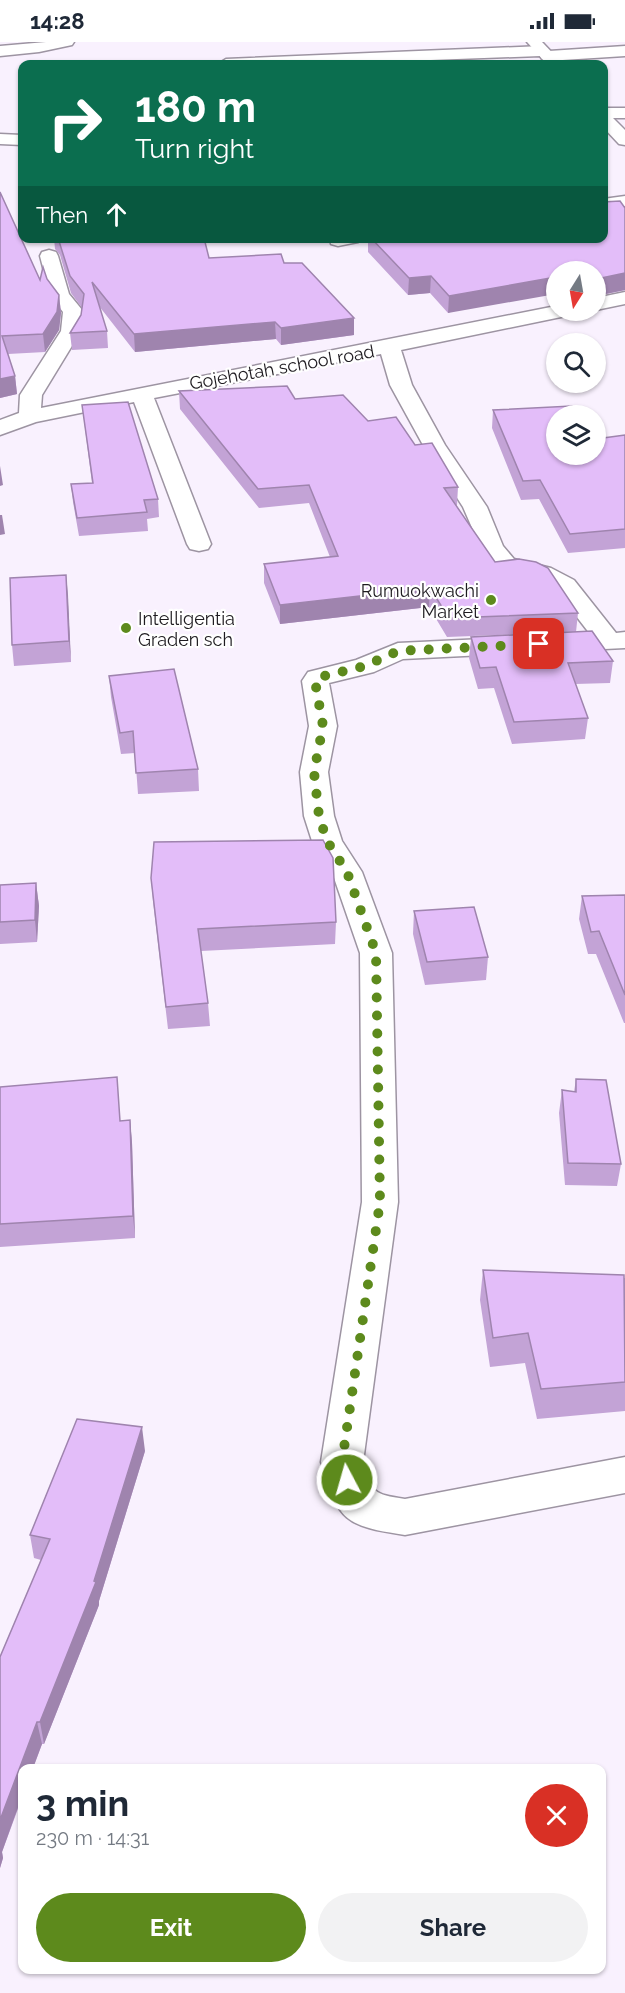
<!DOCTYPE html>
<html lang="en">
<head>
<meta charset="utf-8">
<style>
  :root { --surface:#fff; --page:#f2f2f3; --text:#1f2937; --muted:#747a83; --accent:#5d8a1c }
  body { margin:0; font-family:Raleway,sans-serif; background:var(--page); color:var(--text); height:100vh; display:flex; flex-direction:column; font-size:22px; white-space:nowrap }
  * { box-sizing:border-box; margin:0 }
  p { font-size:20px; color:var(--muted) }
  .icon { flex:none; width:33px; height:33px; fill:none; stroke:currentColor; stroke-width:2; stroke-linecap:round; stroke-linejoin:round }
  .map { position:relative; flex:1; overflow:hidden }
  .details { position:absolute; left:18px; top:1722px; width:588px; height:210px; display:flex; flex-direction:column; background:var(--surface); border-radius:12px; box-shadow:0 2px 4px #0004 }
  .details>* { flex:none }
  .guide { position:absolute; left:18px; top:18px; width:590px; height:183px; border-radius:12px; box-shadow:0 2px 4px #0004; background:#0b6e4f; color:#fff; overflow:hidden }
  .needle { width:39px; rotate:191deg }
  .fabs { position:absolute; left:546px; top:219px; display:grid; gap:12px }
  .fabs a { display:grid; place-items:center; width:60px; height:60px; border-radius:50%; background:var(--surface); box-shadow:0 2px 4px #0004; font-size:30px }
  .pin { position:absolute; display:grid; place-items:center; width:51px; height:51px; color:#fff; margin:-26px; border-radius:12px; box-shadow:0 3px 9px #0006 }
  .me { position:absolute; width:66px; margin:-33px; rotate:354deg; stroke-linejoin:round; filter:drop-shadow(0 0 4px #0008) }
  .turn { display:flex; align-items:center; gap:21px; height:126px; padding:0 18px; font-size:27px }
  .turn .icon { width:78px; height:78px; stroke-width:2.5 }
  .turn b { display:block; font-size:42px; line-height:51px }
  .then { display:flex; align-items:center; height:57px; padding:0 18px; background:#0003; gap:12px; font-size:22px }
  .round { display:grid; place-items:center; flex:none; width:63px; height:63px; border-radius:32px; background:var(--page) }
  .head { display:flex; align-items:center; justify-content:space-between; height:102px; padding:0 18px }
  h1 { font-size:36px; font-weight:700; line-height:45px }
  .cta { display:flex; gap:12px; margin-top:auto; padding:12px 18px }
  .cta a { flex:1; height:69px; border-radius:36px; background:var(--accent); color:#fff; font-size:24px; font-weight:700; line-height:69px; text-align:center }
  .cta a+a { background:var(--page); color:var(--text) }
  .status { display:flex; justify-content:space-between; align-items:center; height:42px; padding:0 30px; background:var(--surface); direction:ltr }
  .status svg { height:16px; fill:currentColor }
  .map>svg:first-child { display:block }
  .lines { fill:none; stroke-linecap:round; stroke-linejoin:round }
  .minor-casing { stroke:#9d94a2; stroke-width:3 }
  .tertiary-casing { stroke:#9d94a2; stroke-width:3 }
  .minor { fill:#fff; fill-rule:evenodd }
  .tertiary { fill:#fff; fill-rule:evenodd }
  .wall { fill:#c3a3d6 }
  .shaded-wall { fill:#9f84ae }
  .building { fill:#e3bdf9; stroke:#9f84ae; stroke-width:1.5 }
  .route { stroke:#5d8a1c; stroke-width:10; stroke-dasharray:0 18 }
  .poi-dot { fill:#5d8a1c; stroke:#fff; stroke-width:2 }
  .labels { text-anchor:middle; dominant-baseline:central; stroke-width:4.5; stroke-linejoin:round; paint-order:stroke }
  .far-street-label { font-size:18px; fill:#1e1b20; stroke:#fff }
  .far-poi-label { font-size:18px; fill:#1e1b20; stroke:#fff; text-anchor:end }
</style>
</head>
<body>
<div class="status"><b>14:28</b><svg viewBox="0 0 49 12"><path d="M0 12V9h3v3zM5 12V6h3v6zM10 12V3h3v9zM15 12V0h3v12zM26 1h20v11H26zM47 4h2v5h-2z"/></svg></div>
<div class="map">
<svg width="625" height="1951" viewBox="0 0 625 1951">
  <rect width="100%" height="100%" fill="#f9f1fe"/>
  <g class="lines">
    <defs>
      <g id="minor">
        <polygon points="46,0 74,0 72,3 39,10 0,14 0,4"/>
        <polygon points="542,4 547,6 549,9 625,4 625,14 547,19 542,17 540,14 325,22 218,22 226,17"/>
        <rect x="603" y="66" width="22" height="10"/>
        <polygon points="0,92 22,93 22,103 0,102"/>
        <polygon points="625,154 625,164 603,167 603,157"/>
        <polygon points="330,196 360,196 358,200 338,204 331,202"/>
        <path d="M 49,208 L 56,210 L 58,214 L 69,252 L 83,269 L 81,289 L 42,353 L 41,366 L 556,264 L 556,268 L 576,268 L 573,272 L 566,274 L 401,308 L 412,343 L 445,403 L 487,465 L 503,504 L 514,517 L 551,526 L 574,538 L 616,591 L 625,590 L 625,606 L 403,617 L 374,630 L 329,641 L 337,684 L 328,730 L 334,774 L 342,799 L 362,830 L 392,911 L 398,1160 L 363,1420 C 372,1451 373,1452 405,1457 L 625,1415 L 625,1451 L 405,1493 C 345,1484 338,1479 321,1420 L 362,1160 L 360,911 L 332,830 L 312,799 L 304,774 L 300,730 L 309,684 L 302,639 L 308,630 L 356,618 L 398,601 L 590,592 L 556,548 L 535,537 L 508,532 L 496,527 L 483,511 L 463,465 L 423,403 L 390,343 L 381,312 L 154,356 L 211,502 L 208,507 L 199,509 L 190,507 L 187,502 L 134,360 L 36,380 L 0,393 L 0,378 L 19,371 L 20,353 L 61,289 L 63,270 L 50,253 L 40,214 L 42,210 Z"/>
        <polygon points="625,250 625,262 596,268 596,256"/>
      </g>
      <g id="tertiary">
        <polygon points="527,0 542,0 563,22 547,22"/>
        <polygon points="603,70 609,72 625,88 625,103 619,102 603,85"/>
      </g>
    </defs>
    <use href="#minor" class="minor-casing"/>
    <use href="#tertiary" class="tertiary-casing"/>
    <use href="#minor" class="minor"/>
    <use href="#tertiary" class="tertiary"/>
  </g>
  <g class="wall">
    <polygon points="0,150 40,238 47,237 59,253 61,271 59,288 45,310 8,312 15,334 17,352 0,356"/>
    <polygon points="625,166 625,249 625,248 596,254 556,230 448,271 430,251 408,253 368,210 368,196 603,196"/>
    <polygon points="54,196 204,196 209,216 284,221 354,293 281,303 276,297 135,310 99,264 107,289 108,306 72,308 70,291 81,273 82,266 71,251 60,213 55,207"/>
    <polygon points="179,349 295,357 368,379 415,403 458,445 457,463 456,463 495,520 578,571 576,590 613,619 610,641 575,642 588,676 585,697 512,702 494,646 478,647 469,616 471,595 519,592 447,595 429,565 280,582 264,541 264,522 330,515 309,461 259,466 180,367"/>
    <polygon points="82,363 158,457 159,475 147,477 148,489 79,494 73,460 71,442 92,441"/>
    <polygon points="493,368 556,412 625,393 625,506 568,511 539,457 521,458 492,386"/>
    <polygon points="66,533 71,620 14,624 12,603"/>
    <polygon points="109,634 198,727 199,749 138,752 135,711 121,712 111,655"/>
    <polygon points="151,836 336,880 335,902 201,909 208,961 210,984 168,987 153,859"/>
    <polygon points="36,841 39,864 37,900 0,902 0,843"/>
    <polygon points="625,853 625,981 624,981 596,912 588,912 579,877 582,854"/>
    <polygon points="414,869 488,915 486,938 425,943 413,892"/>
    <polygon points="576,1037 621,1122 617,1144 565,1143 559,1071 562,1048 574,1050"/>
    <polygon points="0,1045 121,1079 130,1078 132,1101 135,1196 0,1205"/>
    <polygon points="483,1228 625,1236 625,1369 537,1377 525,1321 490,1325 480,1258"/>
    <polygon points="145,1409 99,1559 99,1563 44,1702 42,1702 2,1810 3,1816 0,1826 0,1615 41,1518 34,1516 30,1493"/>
  </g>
  <g class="shaded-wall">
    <polygon points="625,231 625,248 596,254 596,240 597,237"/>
    <polygon points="431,234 430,251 408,253 409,236"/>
    <polygon points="556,235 556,252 448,271 449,254"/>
    <polygon points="59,253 61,271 59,288 45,310 43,292"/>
    <polygon points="354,276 354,293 281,303 281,286"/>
    <polygon points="275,280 276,297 135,310 134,292"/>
    <polygon points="15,334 17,352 0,356 0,337"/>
    <polygon points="0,424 3,443 0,444"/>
    <polygon points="0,473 2,473 5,492 0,493"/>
    <polygon points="66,533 68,553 71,620 69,599"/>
    <polygon points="430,546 429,565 280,582 280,563"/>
    <polygon points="36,841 39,864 37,900 35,878"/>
    <polygon points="130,1078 132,1101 135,1196 133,1174"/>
    <polygon points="142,1385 145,1409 99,1559 99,1563 44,1702 40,1680 94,1539"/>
    <polygon points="37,1680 42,1702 33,1726 22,1726 22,1754 2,1810 3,1816 0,1826 0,1778"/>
  </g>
  <g class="building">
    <polygon points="0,150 40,238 43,225 47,237 59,253 57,270 43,292 2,294 15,334 0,337"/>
    <polygon points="620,159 625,166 625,231 597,237 596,240 596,230 556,230 556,235 449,254 431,234 409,236 371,196 603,196 603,160"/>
    <polygon points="58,196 204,196 209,216 281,212 284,221 302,221 354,276 281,286 275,280 134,292 92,240 107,289 70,291 81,273 84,252 70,234"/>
    <polygon points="287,344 295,357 343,353 368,379 396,375 415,403 432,401 458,445 444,446 495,520 519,517 536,520 548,526 578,571 449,576 430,546 280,563 264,522 338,514 309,443 258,447 179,349"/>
    <polygon points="128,360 158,457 144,458 147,470 77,476 71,442 93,441 82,363"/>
    <polygon points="572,364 577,374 556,374 556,412 596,412 596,397 625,393 625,487 570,492 540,438 523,439 493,368"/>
    <polygon points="66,533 69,599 12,603 10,536"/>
    <polygon points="592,589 613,619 568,621 588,676 514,680 496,625 480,626 471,595"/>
    <polygon points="174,627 198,727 136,731 133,689 120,691 109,634"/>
    <polygon points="323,798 333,816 336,880 198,887 208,961 166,965 151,836 154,800"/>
    <polygon points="36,841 35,878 0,880 0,843"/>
    <polygon points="625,853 625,953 599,889 591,890 582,854"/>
    <polygon points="474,865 488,915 427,920 414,869"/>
    <polygon points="117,1035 120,1079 130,1078 133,1174 0,1182 0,1045"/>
    <polygon points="576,1037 606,1038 621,1122 568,1121 562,1048 576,1050"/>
    <polygon points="483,1228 624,1233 625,1340 541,1347 528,1291 493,1296"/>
    <polygon points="77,1377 142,1385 94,1539 96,1540 40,1680 37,1680 0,1778 0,1615 50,1497 30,1493"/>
  </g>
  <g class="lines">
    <polyline class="route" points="347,1438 342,1420 380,1160 376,911 347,830 327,799 319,774 314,730 323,684 315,639 324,634 365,624 398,609 539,602"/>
  </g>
  <g class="poi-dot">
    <circle cx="491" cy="558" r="6"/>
    <circle cx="126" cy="586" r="6"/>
  </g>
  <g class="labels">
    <g class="far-street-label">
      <text transform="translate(282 325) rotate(-10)">Gojehotah school road</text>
    </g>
    <g class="far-poi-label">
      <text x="479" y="548">Rumuokwachi<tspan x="479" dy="21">Market</tspan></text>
      <text x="138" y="576" text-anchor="start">Intelligentia<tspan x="138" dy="21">Graden sch</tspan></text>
    </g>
  </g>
</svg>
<div class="fabs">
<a><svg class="needle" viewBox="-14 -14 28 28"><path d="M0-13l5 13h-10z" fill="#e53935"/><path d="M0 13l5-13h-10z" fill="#747a83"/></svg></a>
<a><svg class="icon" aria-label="search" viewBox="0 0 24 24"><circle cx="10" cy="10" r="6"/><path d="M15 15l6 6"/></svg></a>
<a><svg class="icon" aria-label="layers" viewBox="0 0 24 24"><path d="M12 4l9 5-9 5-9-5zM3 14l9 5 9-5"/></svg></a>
</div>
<div class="pin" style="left:539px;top:602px;background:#d93025"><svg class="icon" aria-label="arrive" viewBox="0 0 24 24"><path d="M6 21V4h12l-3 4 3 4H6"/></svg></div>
<svg class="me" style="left:347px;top:1438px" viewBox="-20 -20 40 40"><circle r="17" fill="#5d8a1c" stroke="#fff" stroke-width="3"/><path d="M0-11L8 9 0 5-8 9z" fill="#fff"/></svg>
<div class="guide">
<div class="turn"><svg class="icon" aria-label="right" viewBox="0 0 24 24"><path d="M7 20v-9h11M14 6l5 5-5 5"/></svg><div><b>180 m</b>Turn right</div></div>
<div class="then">Then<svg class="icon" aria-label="ahead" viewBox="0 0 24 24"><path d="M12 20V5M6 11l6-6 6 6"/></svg></div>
</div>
<section class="details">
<div class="head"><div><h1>3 min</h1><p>230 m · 14:31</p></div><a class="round" style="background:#d93025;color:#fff"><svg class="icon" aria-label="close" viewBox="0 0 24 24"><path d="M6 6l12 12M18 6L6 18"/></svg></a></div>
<div class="cta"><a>Exit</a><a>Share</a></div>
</section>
</div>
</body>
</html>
